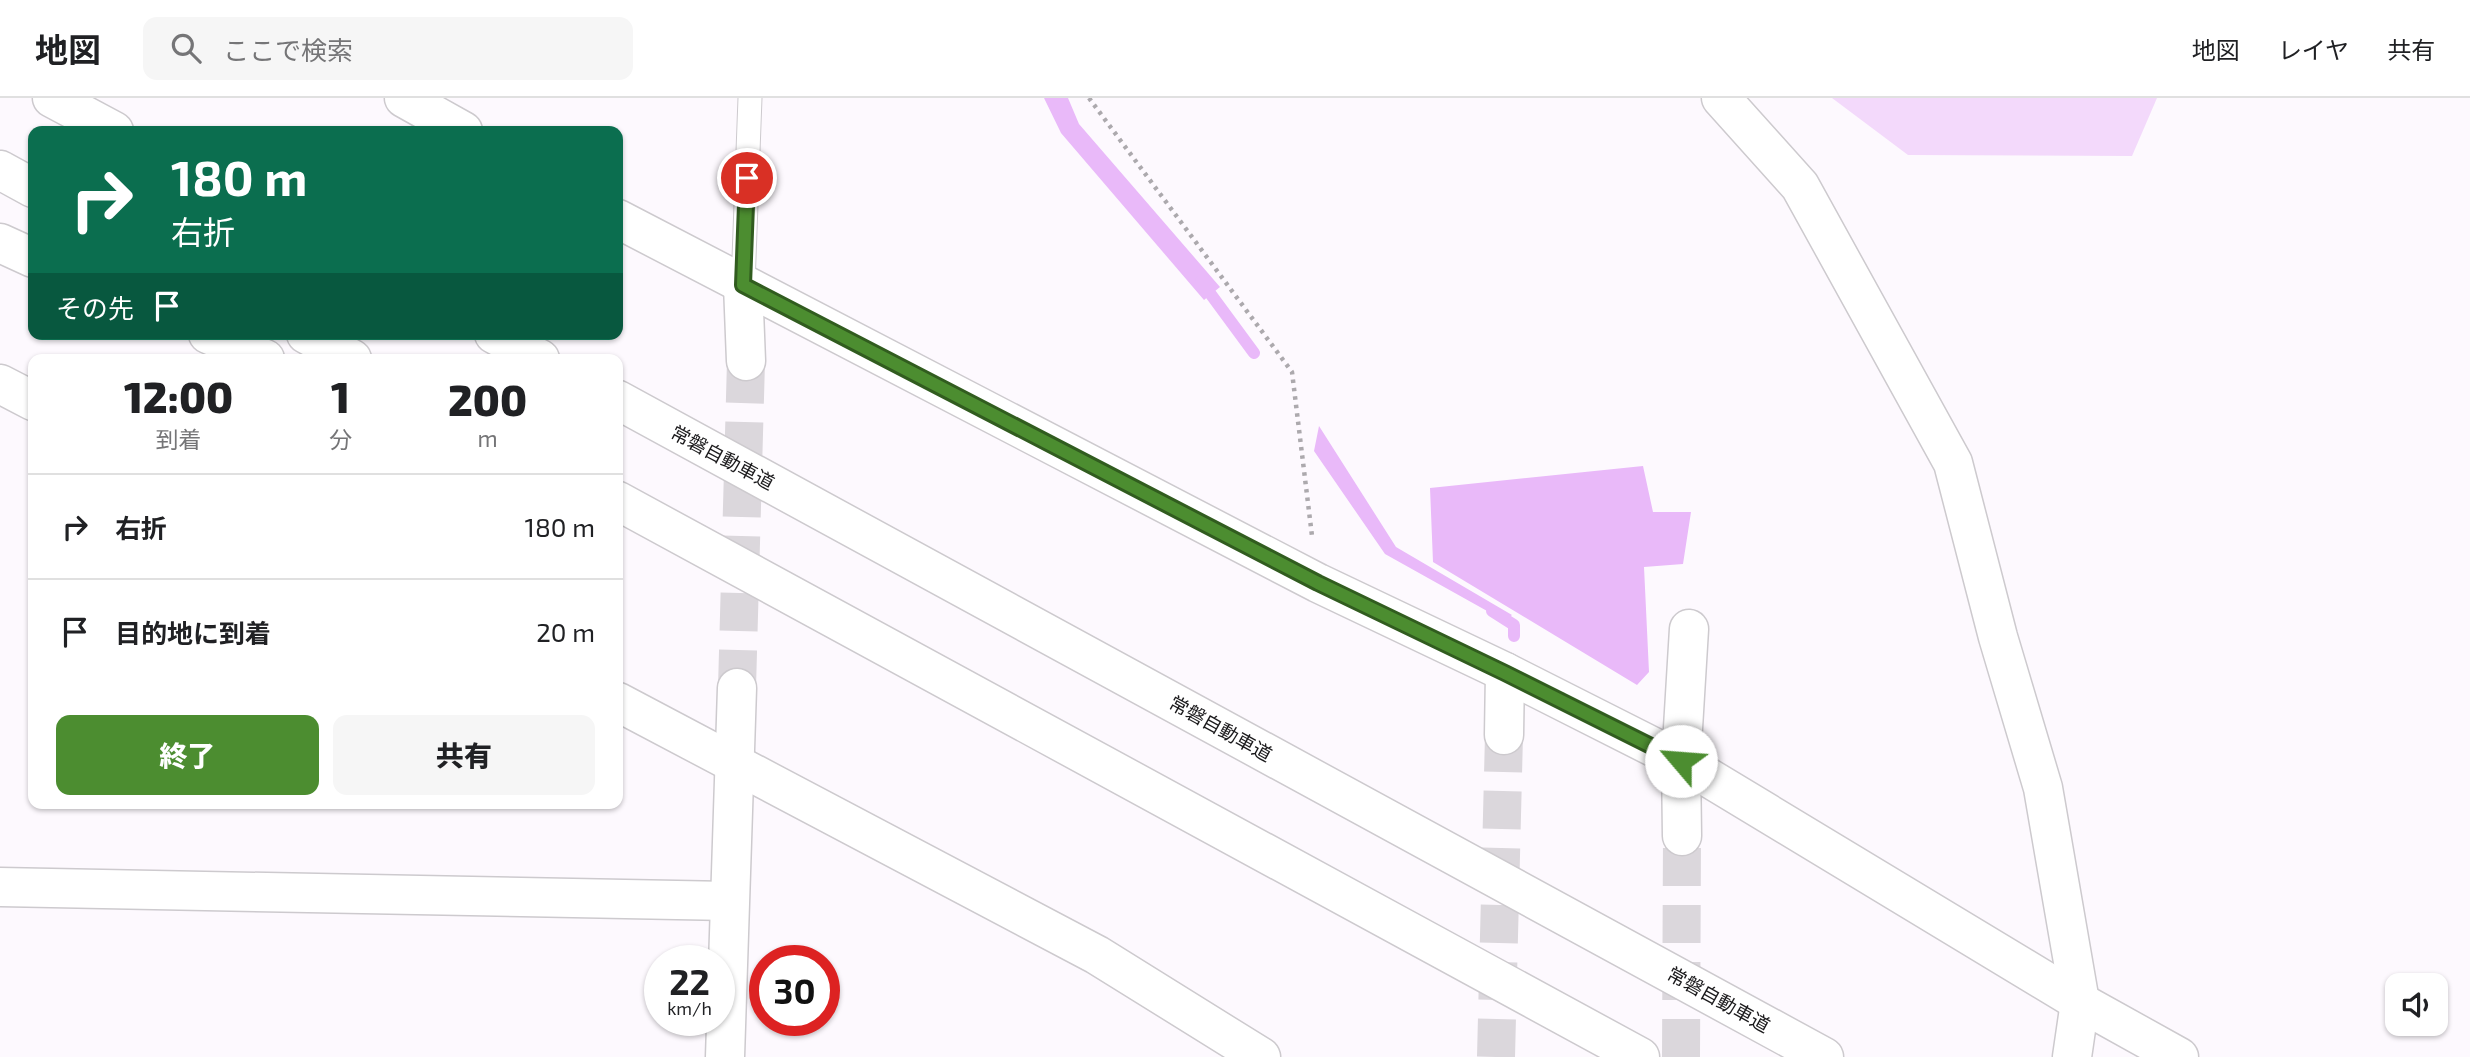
<!DOCTYPE html>
<html lang="ja">
<head>
<meta charset="utf-8">
<style>
  :root { --surface:#fff; --page:#f6f6f6; --text:#202124; --muted:#757577; --line:#e0e0e0; --accent:#4c8d30 }
  body { margin:0; font-family:"Exo 2","Noto Sans JP",sans-serif; background:var(--page); color:var(--text); height:100vh; display:flex; flex-direction:column; font-size:26px; white-space:nowrap }
  * { box-sizing:border-box; margin:0 }
  p { font-size:23px; color:var(--muted) }
  .icon { flex:none; width:38px; height:38px; fill:none; stroke:currentColor; stroke-width:2; stroke-linecap:round; stroke-linejoin:round }
  .map { position:relative; flex:1; overflow:hidden }
  .side { position:absolute; left:28px; top:256px; width:595px; height:455px; display:flex; flex-direction:column; background:var(--surface); border-radius:14px; box-shadow:0 2px 5px #0004 }
  .side>* { flex:none }
  .top-card { position:absolute; left:28px; top:28px; width:595px; height:214px; border-radius:14px; box-shadow:0 2px 5px #0004; background:#0b6e4f; color:#fff; overflow:hidden }
  .tools { position:absolute; left:2385px; top:875px; display:grid; gap:14px }
  .tools a { display:grid; place-items:center; width:63px; height:63px; border-radius:14px; background:var(--surface); box-shadow:0 2px 5px #0004; font-size:35px }
  .speed { position:absolute; left:644px; top:847px; display:flex; gap:14px; font-size:35px; font-weight:700; text-align:center }
  .speed>* { display:grid; place-content:center; width:91px; height:91px; border-radius:50%; background:var(--surface); box-shadow:0 2px 5px #0004; line-height:1 }
  .speed small { font-size:18px; font-weight:400 }
  .speed .limit { border:10px solid #d22; background:#fff; color:#111 }
  .pin { position:absolute; display:grid; place-items:center; width:60px; height:60px; color:#fff; margin:-30px; border:4px solid #fff; border-radius:50%; box-shadow:0 2px 7px #0007 }
  .me { position:absolute; width:77px; margin:-38px; rotate:297deg; stroke-linejoin:round; filter:drop-shadow(0 0 5px #0008) }
  .turn { display:flex; align-items:center; gap:24px; height:147px; padding:0 28px; font-size:32px }
  .turn .icon { width:91px; height:91px; stroke-width:2.5 }
  .turn b { display:block; font-size:49px; line-height:60px }
  .then { display:flex; align-items:center; height:66px; padding:0 28px; background:#0003; gap:14px; font-size:26px }
  .eta { display:flex; justify-content:space-evenly; align-items:center; height:119px; text-align:center }
  .eta b { font-size:42px; font-weight:800; line-height:49px }
  .action { display:flex; gap:14px; margin-top:auto; padding:14px 28px }
  .action a { flex:1; height:80px; border-radius:14px; background:var(--accent); color:#fff; font-size:28px; font-weight:800; line-height:80px; text-align:center }
  .action a+a { background:var(--page); color:var(--text) }
  ul { padding:0; list-style:none }
  li { display:flex; align-items:center; gap:21px; height:105px; padding:0 28px; border-top:2px solid var(--line) }
  li div { flex:1 }
  li b { display:block; font-size:26px }
  li em { font-style:normal }
  header { display:flex; align-items:center; gap:42px; box-sizing:border-box; height:98px; padding:0 35px; background:var(--surface); border-bottom:2px solid var(--line) }
  header strong { font-size:33px }
  nav { display:flex; gap:38px; margin-inline-start:auto; font-size:24px }
  .search { width:490px; height:63px; background:var(--page); display:flex; align-items:center; gap:18px; box-sizing:border-box; padding:0 24px; border-radius:14px; color:var(--muted); font-size:26px }
  .map>svg:first-child { display:block }
  .green { fill:#f3d9fb }
  .water { fill:#e9b9f9 }
  .lines { fill:none; stroke-linecap:round; stroke-linejoin:round }
  .stream { stroke:#e9b9f9; stroke-width:12 }
  .street-tunnel { stroke:#dbd7dc; stroke-width:38; stroke-dasharray:38 19; stroke-linecap:butt }
  .lane-casing { stroke:#cdcace; stroke-width:25 }
  .street-casing { stroke:#cdcace; stroke-width:41 }
  .highway-casing { stroke:#cdcace; stroke-width:41 }
  .path { stroke:#aca9ad; stroke-width:4.5; stroke-dasharray:3.5 5; stroke-linecap:butt }
  .lane { stroke:#fff; stroke-width:23 }
  .street { stroke:#fff; stroke-width:38 }
  .highway { stroke:#fff; stroke-width:38 }
  .route-casing { stroke:#315c1f; stroke-width:18 }
  .route { stroke:#4c8d30; stroke-width:12 }
  .labels { text-anchor:middle; dominant-baseline:central; stroke-width:7; stroke-linejoin:round; paint-order:stroke }
  .street-label { font-size:19px; fill:#1a191b; stroke:#fff }
</style>
</head>
<body>
<header>
<strong>地図</strong>
<div class="search"><svg class="icon" aria-label="search" viewBox="0 0 24 24"><circle cx="10" cy="10" r="6"/><path d="M15 15l6 6"/></svg>ここで検索</div>
<nav><a>地図</a><a>レイヤ</a><a>共有</a></nav>
</header>
<div class="map">
<svg width="2470" height="959" viewBox="0 0 2470 959">
  <rect width="100%" height="100%" fill="#fdf9fe"/>
  <polygon class="green" points="1832,0 2157,0 2132,58 1908,57"/>
  <g class="water">
    <polygon points="1044,0 1068,0 1079,26 1220,189 1204,202 1061,35"/>
    <polygon points="1319,328 1396,449 1512,517 1505,523 1385,456 1314,353"/>
    <polygon points="1643,368 1653,414 1691,414 1683,466 1644,469 1649,574 1637,587 1433,464 1430,390"/>
  </g>
  <g class="lines">
    <g class="stream">
      <polyline points="1201,183 1254,255"/>
      <polyline points="1492,513 1514,527 1514,538"/>
    </g>
    <g class="street-tunnel">
      <polyline points="737,590 746,263"/>
      <polyline points="1496,959 1504,637"/>
      <polyline points="1681,959 1682,738"/>
    </g>
    <defs>
      <polyline id="lane" points="743,187 750,0"/>
      <g id="street">
        <polyline points="404,0 463,33"/>
        <polyline points="1721,0 1800,88 1953,365 1998,539 2043,690 2080,904 2072,959"/>
        <polyline points="618,121 1318,485 1505,574 1681,663 2080,904 2179,959"/>
        <polyline points="743,187 746,263"/>
        <polyline points="0,286 33,303"/>
        <polyline points="618,604 1097,857 1261,959"/>
        <polyline points="1504,637 1505,574"/>
        <polyline points="1682,738 1681,663 1689,531"/>
        <polyline points="0,789 729,803"/>
        <polyline points="725,959 737,590"/>
      </g>
      <g id="highway">
        <polyline points="52,0 114,33"/>
        <polyline points="0,72 33,90"/>
        <polyline points="0,145 33,160"/>
        <polyline points="208,236 265,261"/>
        <polyline points="306,236 352,261"/>
        <polyline points="494,236 540,261"/>
        <polyline points="618,302 1824,959"/>
        <polyline points="618,403 1640,959"/>
      </g>
    </defs>
    <use href="#lane" class="lane-casing"/>
    <use href="#street" class="street-casing"/>
    <use href="#highway" class="highway-casing"/>
    <polyline class="path" points="1089,0 1292,274 1312,438"/>
    <use href="#lane" class="lane"/>
    <use href="#street" class="street"/>
    <use href="#highway" class="highway"/>
  </g>
  <g class="lines">
    <defs>
      <polyline id="route" points="747,80 743,187 1318,485 1505,575 1681,663"/>
    </defs>
    <use href="#route" class="route-casing"/>
    <use href="#route" class="route"/>
  </g>
  <g class="labels">
    <g class="street-label">
      <text transform="translate(723 359) rotate(28)">常磐自動車道</text>
      <text transform="translate(1221 630) rotate(29)">常磐自動車道</text>
      <text transform="translate(1719 901) rotate(29)">常磐自動車道</text>
    </g>
  </g>
</svg>
<div class="tools">
<a><svg class="icon" aria-label="sound" viewBox="0 0 24 24"><path d="M4 9h4l5-4v14l-5-4H4zM17 9q2 3 0 6"/></svg></a>
</div>
<div class="speed"><div>22<small>km/h</small></div><div class="limit">30</div></div>
<div class="pin" style="left:747px;top:80px;background:#d93025"><svg class="icon" aria-label="arrive" viewBox="0 0 24 24"><path d="M6 21V4h12l-3 4 3 4H6"/></svg></div>
<svg class="me" style="left:1681px;top:663px" viewBox="-20 -20 40 40"><circle r="19" fill="#fff"/><path d="M0-13L10 11 0 6-10 11z" fill="#4c8d30"/></svg>
<div class="top-card">
<div class="turn"><svg class="icon" aria-label="right" viewBox="0 0 24 24"><path d="M7 20v-9h11M14 6l5 5-5 5"/></svg><div><b>180 m</b>右折</div></div>
<div class="then">その先<svg class="icon" aria-label="arrive" viewBox="0 0 24 24"><path d="M6 21V4h12l-3 4 3 4H6"/></svg></div>
</div>
<section class="side">
<div class="eta">
<div><b>12:00</b><p>到着</p></div>
<div><b>1</b><p>分</p></div>
<div><b>200</b><p>m</p></div>
</div>
<ul>
<li><svg class="icon" aria-label="right" viewBox="0 0 24 24"><path d="M7 20v-9h11M14 6l5 5-5 5"/></svg><div><b>右折</b></div><em>180 m</em></li>
<li><svg class="icon" aria-label="arrive" viewBox="0 0 24 24"><path d="M6 21V4h12l-3 4 3 4H6"/></svg><div><b>目的地に到着</b></div><em>20 m</em></li>
</ul>
<div class="action"><a>終了</a><a>共有</a></div>
</section>
</div>
</body>
</html>
